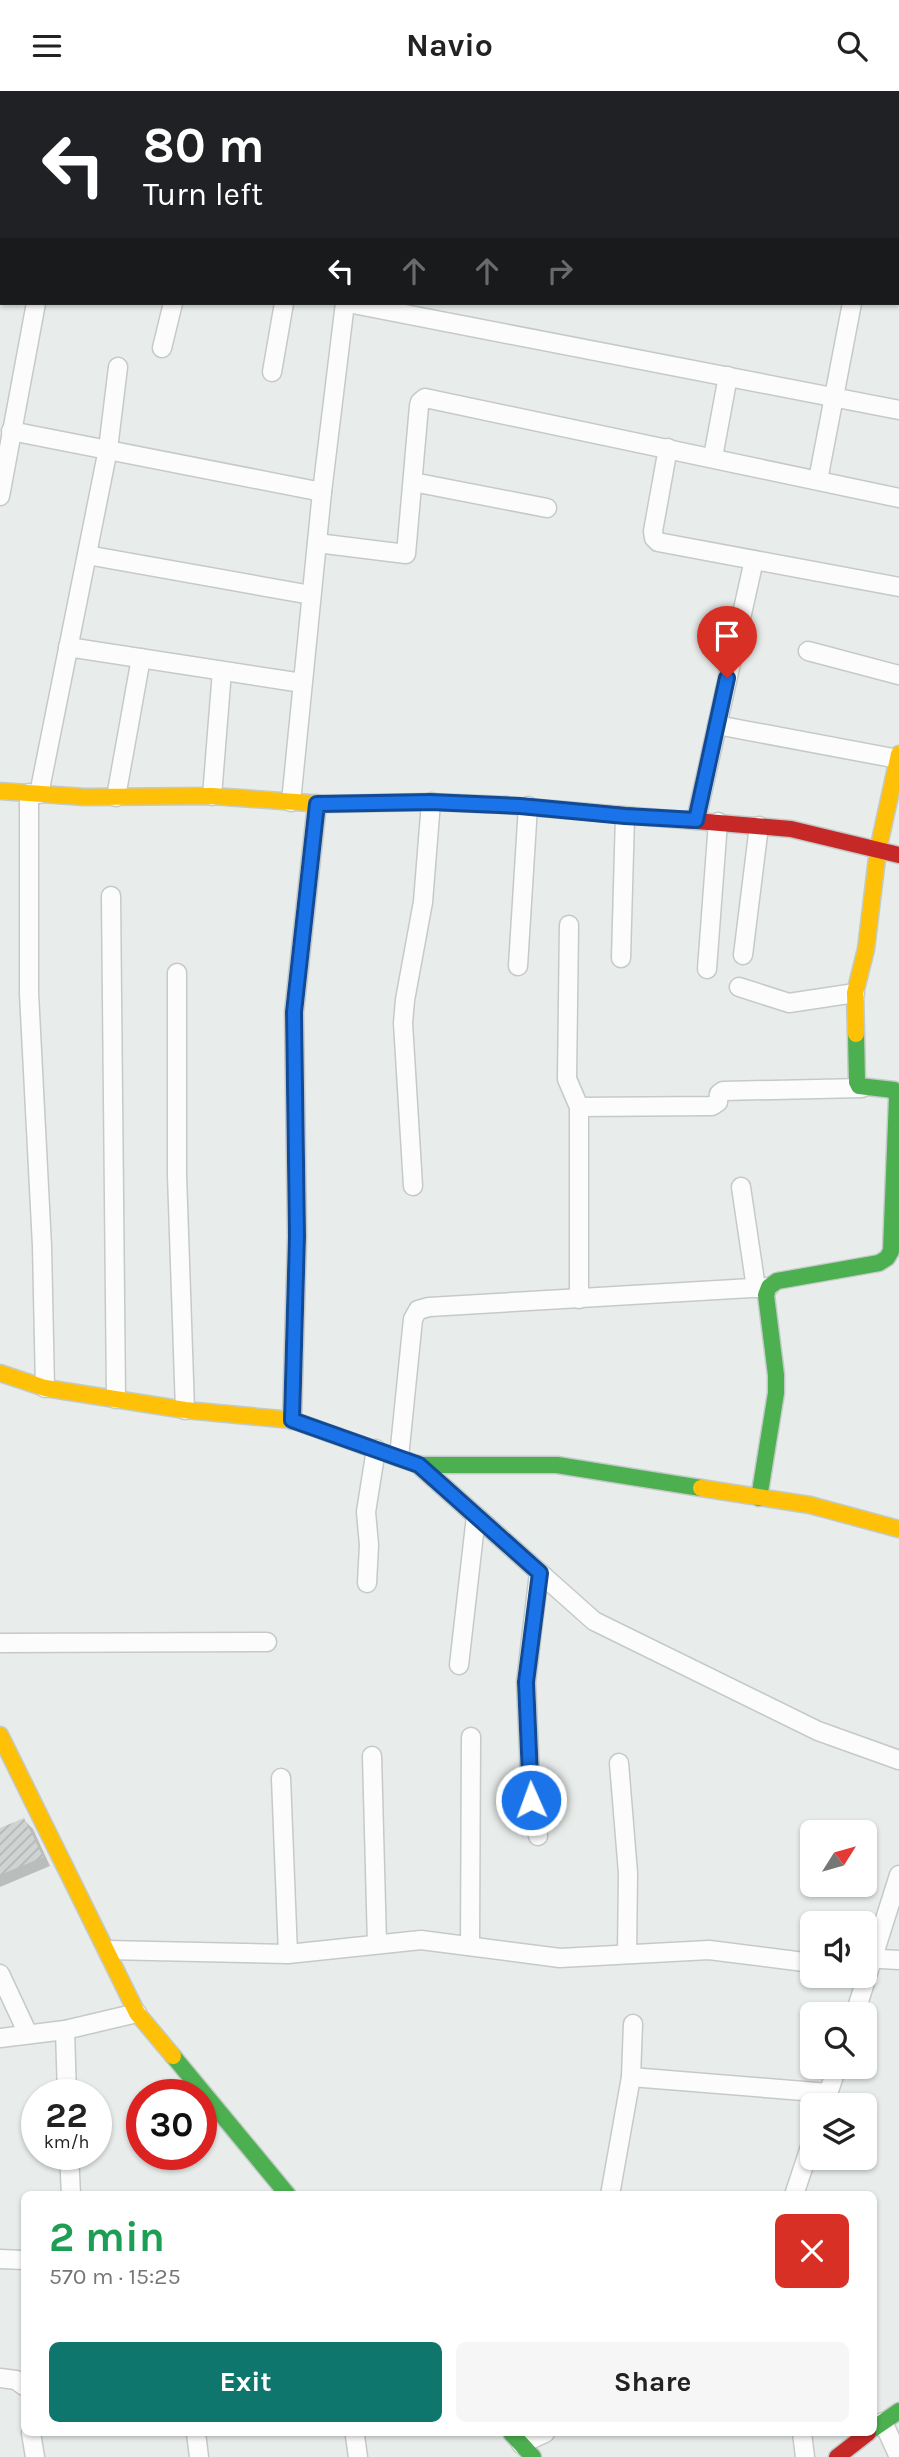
<!DOCTYPE html>
<html lang="en">
<head>
<meta charset="utf-8">
<style>
  :root { --surface:#fff; --page:#f6f6f6; --text:#222; --muted:#767676; --accent:#0f766e }
  body { margin:0; font-family:Karla,sans-serif; background:var(--page); color:var(--text); height:100vh; display:flex; flex-direction:column; font-size:26px; white-space:nowrap }
  * { box-sizing:border-box; margin:0 }
  p { font-size:23px; color:var(--muted) }
  .icon { flex:none; width:38px; height:38px; fill:none; stroke:currentColor; stroke-width:2; stroke-linecap:round; stroke-linejoin:round }
  .map { position:relative; flex:1; overflow:hidden }
  .side { position:absolute; left:21px; top:2100px; width:856px; height:245px; display:flex; flex-direction:column; background:var(--surface); border-radius:10px; box-shadow:0 2px 5px #0004 }
  .side>* { flex:none }
  .guide { position:absolute; left:0px; top:0px; width:900px; height:214px; box-shadow:0 2px 5px #0004; background:#202124; color:#fff; overflow:hidden }
  .needle { width:46px; rotate:53deg }
  .fabs { position:absolute; left:800px; top:1729px; display:grid; gap:14px }
  .fabs a { display:grid; place-items:center; width:77px; height:77px; border-radius:10px; background:var(--surface); box-shadow:0 2px 5px #0004; font-size:35px }
  .speed { position:absolute; left:21px; top:1988px; display:flex; gap:14px; font-size:35px; font-weight:700; text-align:center }
  .speed>* { display:grid; place-content:center; width:91px; height:91px; border-radius:50%; background:var(--surface); box-shadow:0 2px 5px #0004; line-height:1 }
  .speed small { font-size:18px; font-weight:400 }
  .speed .limit { border:10px solid #d22; background:#fff; color:#111 }
  .pin { position:absolute; display:grid; place-items:center; width:60px; height:60px; color:#fff; margin:-72px -30px; border-radius:50% 50% 50% 0; rotate:-45deg; box-shadow:0 0 7px #0007 }
  .pin .icon { rotate:45deg }
  .me { position:absolute; width:77px; margin:-38px; rotate:358deg; stroke-linejoin:round; filter:drop-shadow(0 0 5px #0008) }
  .turn { display:flex; align-items:center; gap:24px; height:147px; padding:0 28px; font-size:32px }
  .turn .icon { width:91px; height:91px; stroke-width:2.5 }
  .turn b { display:block; font-size:49px; line-height:60px }
  .lanes { display:flex; align-items:center; height:66px; padding:0 28px; background:#0003; justify-content:center; gap:35px; direction:ltr }
  .lanes .off { opacity:.35 }
  .round { display:grid; place-items:center; flex:none; width:74px; height:74px; border-radius:10px; background:var(--page) }
  .headline { display:flex; align-items:center; justify-content:space-between; height:119px; padding:0 28px }
  h1 { font-size:42px; font-weight:700; line-height:52px; color:#1e9e55 }
  .button { display:flex; gap:14px; margin-top:auto; padding:14px 28px }
  .button a { flex:1; height:80px; border-radius:10px; background:var(--accent); color:#fff; font-size:28px; font-weight:700; line-height:80px; text-align:center }
  .button a+a { background:var(--page); color:var(--text) }
  header { display:flex; justify-content:space-between; align-items:center; height:91px; padding:0 28px; background:var(--surface); font-size:32px; font-weight:700 }
  .map>svg:first-child { display:block }
  .shadow { fill:#0003 }
  .building { fill:url(#building-hatch) }
  .lines { fill:none; stroke-linecap:round; stroke-linejoin:round }
  .street-casing { stroke:#c5cac8; stroke-width:21 }
  .fast-casing { stroke:#c3cbc8; stroke-width:19 }
  .slow-casing { stroke:#c3cbc8; stroke-width:19 }
  .jam-casing { stroke:#c3cbc8; stroke-width:19 }
  .street { stroke:#fcfcfc; stroke-width:18 }
  .fast { stroke:#4caf50; stroke-width:16 }
  .slow { stroke:#ffc107; stroke-width:16 }
  .jam { stroke:#c62828; stroke-width:16 }
  .route-casing { stroke:#114b97; stroke-width:18 }
  .route { stroke:#1a73e8; stroke-width:12 }
</style>
</head>
<body>
<header><svg class="icon" aria-label="menu" viewBox="0 0 24 24"><path d="M4 6h16M4 12h16M4 18h16"/></svg>Navio<svg class="icon" aria-label="search" viewBox="0 0 24 24"><circle cx="10" cy="10" r="6"/><path d="M15 15l6 6"/></svg></header>
<div class="map">
<svg width="899" height="2366" viewBox="0 0 899 2366">
  <defs>
    <pattern id="building-hatch" width="6" height="6" patternUnits="userSpaceOnUse" patternTransform="scale(1.75)"><rect width="6" height="6" fill="#cfd4d2"/><path d="M-1 1l2-2M0 6l6-6M5 7l2-2" fill="none" stroke="#b2b7b5"/></pattern>
  </defs>
  <rect width="100%" height="100%" fill="#e8edeb"/>
  <polygon class="shadow" points="24,1729 33,1738 50,1775 0,1796 0,1739"/>
  <polygon class="building" points="24,1727 43,1766 0,1784 0,1737"/>
  <g class="lines">
    <defs>
      <g id="street">
        <polyline points="135,2 135,0"/>
        <polyline points="764,2 764,0"/>
        <polyline points="898,96 899,96"/>
        <polyline points="0,103 2,103"/>
        <polyline points="0,148 2,149"/>
        <polyline points="348,212 899,319"/>
        <polyline points="162,257 173,212"/>
        <polyline points="272,281 284,212"/>
        <polyline points="11,340 322,401"/>
        <polyline points="668,357 653,440 654,447 658,451 899,496"/>
        <polyline points="713,366 728,285"/>
        <polyline points="818,389 852,212"/>
        <polyline points="413,391 547,417"/>
        <polyline points="0,405 36,212"/>
        <polyline points="317,452 406,463 419,315 420,311 425,307 899,407"/>
        <polyline points="87,464 311,504"/>
        <polyline points="68,556 302,592"/>
        <polyline points="808,560 899,584"/>
        <polyline points="717,634 898,668"/>
        <polyline points="29,702 29,902 42,1155 45,1297"/>
        <polyline points="39,703 108,358 118,276"/>
        <polyline points="212,705 222,580"/>
        <polyline points="116,706 141,567"/>
        <polyline points="291,711 322,401 345,212"/>
        <polyline points="696,729 754,469"/>
        <polyline points="111,805 116,1308"/>
        <polyline points="569,834 567,988 579,1016 579,1208"/>
        <polyline points="743,864 759,735"/>
        <polyline points="621,867 625,725"/>
        <polyline points="518,875 528,715"/>
        <polyline points="707,878 718,731"/>
        <polyline points="177,882 177,1084 185,1319"/>
        <polyline points="739,896 789,912 855,902"/>
        <polyline points="579,1016 712,1015 718,1011 719,1003 723,1000 862,997"/>
        <polyline points="413,1095 403,932 405,909 423,811 431,711"/>
        <polyline points="741,1096 756,1197"/>
        <polyline points="292,1329 297,1145 294,921 317,713"/>
        <polyline points="399,1366 413,1228 418,1219 429,1216 769,1196"/>
        <polyline points="419,1374 594,1530 818,1640 899,1669"/>
        <polyline points="367,1492 369,1454 366,1421 376,1358"/>
        <polyline points="0,1552 267,1551"/>
        <polyline points="459,1574 476,1425"/>
        <polyline points="372,1665 377,1853"/>
        <polyline points="619,1672 628,1782 627,1863"/>
        <polyline points="281,1687 288,1863"/>
        <polyline points="538,1745 531,1709 526,1591 539,1482"/>
        <polyline points="470,1855 471,1646"/>
        <polyline points="107,1859 288,1863 421,1849 560,1867 709,1859 812,1872"/>
        <polyline points="864,1867 899,1869"/>
        <polyline points="0,1883 28,1943"/>
        <polyline points="855,1923 899,1784"/>
        <polyline points="65,1939 67,2004"/>
        <polyline points="0,1947 65,1939 137,1922"/>
        <polyline points="631,1986 828,2002"/>
        <polyline points="825,2012 837,1976"/>
        <polyline points="69,2063 71,2104"/>
        <polyline points="610,2104 631,1986 633,1933"/>
        <polyline points="794,2104 812,2050"/>
        <polyline points="0,2168 24,2169"/>
        <polyline points="0,2287 16,2289 24,2295"/>
        <polyline points="883,2331 899,2366"/>
        <polyline points="31,2342 35,2366"/>
        <polyline points="196,2342 199,2366"/>
        <polyline points="802,2342 805,2366"/>
        <polyline points="355,2345 358,2366"/>
        <polyline points="521,2353 545,2342"/>
      </g>
      <g id="fast">
        <polyline points="362,1354 419,1374 557,1374 701,1397"/>
        <polyline points="759,1407 776,1302 776,1284 766,1204 769,1196 777,1190 879,1172 887,1167 891,1160 897,1007 894,999 859,995 857,991 856,943"/>
        <polyline points="173,1965 288,2104"/>
        <polyline points="873,2338 899,2320"/>
        <polyline points="511,2342 533,2366"/>
      </g>
      <g id="slow">
        <polyline points="801,0 810,2"/>
        <polyline points="0,700 84,706 212,705 324,713 431,711 506,714"/>
        <polyline points="856,943 855,902 866,858 878,759 899,663"/>
        <polyline points="0,1282 45,1297 185,1319 292,1329 362,1354"/>
        <polyline points="701,1397 810,1414 899,1438"/>
        <polyline points="0,1644 137,1922 173,1965"/>
      </g>
      <g id="jam">
        <polyline points="898,18 899,19"/>
        <polyline points="506,714 791,738 899,764"/>
        <polyline points="837,2366 868,2342"/>
      </g>
    </defs>
    <use href="#street" class="street-casing"/>
    <use href="#fast" class="fast-casing"/>
    <use href="#slow" class="slow-casing"/>
    <use href="#jam" class="jam-casing"/>
    <use href="#street" class="street"/>
    <use href="#fast" class="fast"/>
    <use href="#slow" class="slow"/>
    <use href="#jam" class="jam"/>
  </g>
  <g class="lines">
    <defs>
      <polyline id="route" points="531,1709 526,1591 540,1482 419,1374 292,1329 297,1145 294,921 317,713 431,711 520,715 625,725 696,729 727,587"/>
    </defs>
    <use href="#route" class="route-casing"/>
    <use href="#route" class="route"/>
  </g>
</svg>
<div class="fabs">
<a><svg class="needle" viewBox="-14 -14 28 28"><path d="M0-13l5 13h-10z" fill="#e53935"/><path d="M0 13l5-13h-10z" fill="#767676"/></svg></a>
<a><svg class="icon" aria-label="sound" viewBox="0 0 24 24"><path d="M4 9h4l5-4v14l-5-4H4zM17 9q2 3 0 6"/></svg></a>
<a><svg class="icon" aria-label="search" viewBox="0 0 24 24"><circle cx="10" cy="10" r="6"/><path d="M15 15l6 6"/></svg></a>
<a><svg class="icon" aria-label="layers" viewBox="0 0 24 24"><path d="M12 4l9 5-9 5-9-5zM3 14l9 5 9-5"/></svg></a>
</div>
<div class="speed"><div>22<small>km/h</small></div><div class="limit">30</div></div>
<div class="pin" style="left:727px;top:587px;background:#d93025"><svg class="icon" aria-label="arrive" viewBox="0 0 24 24"><path d="M6 21V4h12l-3 4 3 4H6"/></svg></div>
<svg class="me" style="left:531px;top:1709px" viewBox="-20 -20 40 40"><circle r="17" fill="#1a73e8" stroke="#fff" stroke-width="3"/><path d="M0-11L8 9 0 5-8 9z" fill="#fff"/></svg>
<div class="guide">
<div class="turn"><svg class="icon" aria-label="left" viewBox="0 0 24 24"><path d="M17 20v-9H6M10 6l-5 5 5 5"/></svg><div><b>80 m</b>Turn left</div></div>
<div class="lanes"><svg class="icon" aria-label="left" viewBox="0 0 24 24"><path d="M17 20v-9H6M10 6l-5 5 5 5"/></svg><svg class="icon off" aria-label="ahead" viewBox="0 0 24 24"><path d="M12 20V5M6 11l6-6 6 6"/></svg><svg class="icon off" aria-label="ahead" viewBox="0 0 24 24"><path d="M12 20V5M6 11l6-6 6 6"/></svg><svg class="icon off" aria-label="right" viewBox="0 0 24 24"><path d="M7 20v-9h11M14 6l5 5-5 5"/></svg></div>
</div>
<section class="side">
<div class="headline"><div><h1>2 min</h1><p>570 m · 15:25</p></div><a class="round" style="background:#d93025;color:#fff"><svg class="icon" aria-label="close" viewBox="0 0 24 24"><path d="M6 6l12 12M18 6L6 18"/></svg></a></div>
<div class="button"><a>Exit</a><a>Share</a></div>
</section>
</div>
</body>
</html>
